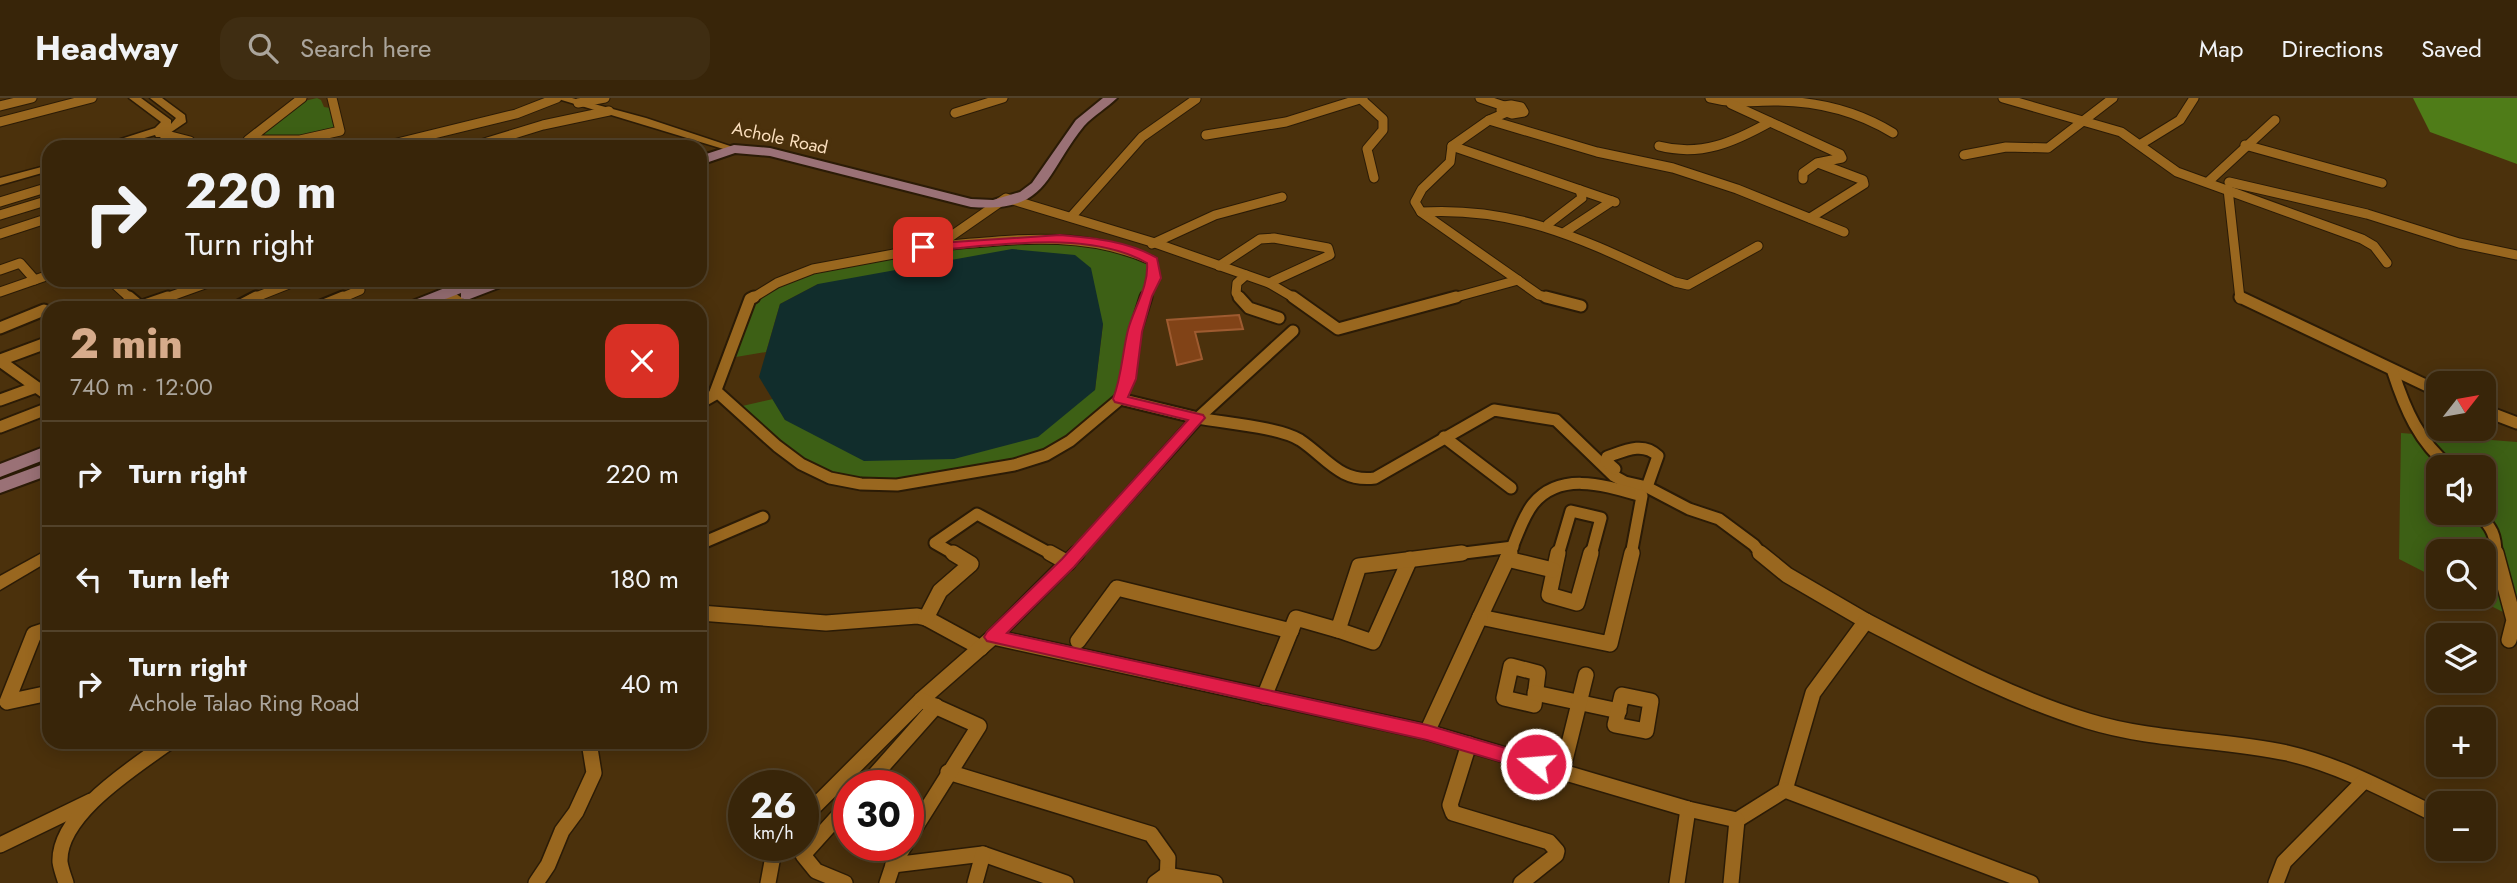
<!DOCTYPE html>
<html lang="en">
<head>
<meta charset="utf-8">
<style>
  :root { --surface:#382509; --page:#3f2d12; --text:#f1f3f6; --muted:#aba59c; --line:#52422a; --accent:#d6ab8b }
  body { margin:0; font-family:Jost,sans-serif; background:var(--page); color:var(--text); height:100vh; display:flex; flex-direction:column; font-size:26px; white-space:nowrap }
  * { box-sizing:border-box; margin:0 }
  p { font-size:23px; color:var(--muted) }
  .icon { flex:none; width:38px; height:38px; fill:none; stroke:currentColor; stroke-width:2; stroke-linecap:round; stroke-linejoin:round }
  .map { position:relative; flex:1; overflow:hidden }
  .details { position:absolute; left:42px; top:203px; width:665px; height:448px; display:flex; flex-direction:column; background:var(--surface); border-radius:21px; box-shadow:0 4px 18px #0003,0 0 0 2px var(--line) }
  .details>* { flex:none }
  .guide { position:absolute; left:42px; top:42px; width:665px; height:147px; border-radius:21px; box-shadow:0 4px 18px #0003,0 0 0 2px var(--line); background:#382509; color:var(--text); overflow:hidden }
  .needle { width:46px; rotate:59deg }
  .controls { position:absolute; left:2426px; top:273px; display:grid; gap:14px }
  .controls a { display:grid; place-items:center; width:70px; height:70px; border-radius:14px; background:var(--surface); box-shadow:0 4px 18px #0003,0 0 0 2px var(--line); font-size:35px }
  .speed { position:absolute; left:728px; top:672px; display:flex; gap:14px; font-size:35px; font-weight:700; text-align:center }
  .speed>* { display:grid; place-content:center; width:91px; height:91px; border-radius:50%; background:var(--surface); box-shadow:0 4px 18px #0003,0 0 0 2px var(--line); line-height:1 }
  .speed small { font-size:18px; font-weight:400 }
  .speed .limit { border:10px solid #d22; background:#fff; color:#111 }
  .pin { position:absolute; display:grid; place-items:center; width:60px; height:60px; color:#fff; margin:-30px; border-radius:14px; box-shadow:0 4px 10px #0006 }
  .me { position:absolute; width:77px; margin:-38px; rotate:287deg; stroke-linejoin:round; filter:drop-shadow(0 0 5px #0008) }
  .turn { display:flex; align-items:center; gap:24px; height:147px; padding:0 28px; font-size:32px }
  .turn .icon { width:91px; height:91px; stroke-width:2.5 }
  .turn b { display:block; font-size:49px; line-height:60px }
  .round { display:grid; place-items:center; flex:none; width:74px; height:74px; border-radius:21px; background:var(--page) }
  .headline { display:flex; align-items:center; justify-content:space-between; height:119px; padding:0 28px }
  h1 { font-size:42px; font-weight:800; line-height:52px; color:var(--accent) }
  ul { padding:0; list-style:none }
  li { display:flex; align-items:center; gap:21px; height:105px; padding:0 28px; border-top:2px solid var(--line) }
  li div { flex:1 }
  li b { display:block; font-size:26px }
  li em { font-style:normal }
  header { display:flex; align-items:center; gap:42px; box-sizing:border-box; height:98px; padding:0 35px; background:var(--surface); border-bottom:2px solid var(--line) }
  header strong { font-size:33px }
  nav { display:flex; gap:38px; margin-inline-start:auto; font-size:24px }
  .search { width:490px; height:63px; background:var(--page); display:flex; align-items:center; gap:18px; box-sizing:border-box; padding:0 24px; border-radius:21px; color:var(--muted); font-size:26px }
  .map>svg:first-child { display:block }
  .green { fill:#3d6015; fill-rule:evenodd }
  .forest { fill:#4f7c18 }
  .water { fill:#112d2c }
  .building { fill:#814317; stroke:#9e5b30; stroke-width:2 }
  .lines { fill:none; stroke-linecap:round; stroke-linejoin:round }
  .minor-far2-casing { stroke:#2b1b06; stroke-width:11 }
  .minor-far1-casing { stroke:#2b1b06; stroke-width:15 }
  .minor-casing { stroke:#2b1b06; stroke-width:18 }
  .tertiary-casing { stroke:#2b1b06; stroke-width:3 }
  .primary-casing { stroke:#2b1b06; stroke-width:4 }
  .minor-far2 { stroke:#99671f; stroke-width:9 }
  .minor-far1 { stroke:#99671f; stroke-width:11 }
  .minor { stroke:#99671f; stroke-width:15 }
  .tertiary { fill:#99671f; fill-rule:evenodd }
  .primary { fill:#9a7176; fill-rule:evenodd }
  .route { fill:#e11d48; stroke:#92132f; stroke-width:2 }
  .labels { text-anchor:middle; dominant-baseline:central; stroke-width:7; stroke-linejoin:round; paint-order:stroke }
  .far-street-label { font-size:18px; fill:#fbdfbe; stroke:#4b310c }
</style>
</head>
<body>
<header>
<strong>Headway</strong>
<div class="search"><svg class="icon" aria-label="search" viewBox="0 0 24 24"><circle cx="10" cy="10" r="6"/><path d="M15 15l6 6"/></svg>Search here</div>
<nav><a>Map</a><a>Directions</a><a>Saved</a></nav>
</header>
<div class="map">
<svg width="2517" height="785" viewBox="0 0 2517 785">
  <rect width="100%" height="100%" fill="#4b310c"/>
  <g class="green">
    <polygon points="317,0 321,2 324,9 330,10 336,32 300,40 255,40 300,4"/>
    <path d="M 1060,141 L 1153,163 L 1155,180 L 1120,301 L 1070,343 L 1014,367 L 861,386 L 801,366 L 738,309 L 773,301 L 785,322 L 1095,292 L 1103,226 L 818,186 L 780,206 L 766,254 L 730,260 L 750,201 C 842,149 957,150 1060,141 Z"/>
    <path d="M 2401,335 L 2517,344 L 2517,521 L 2473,499 L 2483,499 L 2483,453 L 2438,453 L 2438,481 L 2399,461 ZM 2438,369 L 2483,369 L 2483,415 L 2438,415 Z"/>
  </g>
  <polygon class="forest" points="2413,0 2517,0 2517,66 2430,34"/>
  <polygon class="water" points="1012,151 1075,157 1091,170 1103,226 1095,292 1038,339 954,361 864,363 785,322 759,279 780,206 818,186"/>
  <polygon class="building" points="1239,217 1243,231 1195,234 1202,261 1177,267 1167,222"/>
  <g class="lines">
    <defs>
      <g id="minor-far2">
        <polyline points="302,0 248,42 300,42 340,33 332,0"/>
        <polyline points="1480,0 1504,8"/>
        <path d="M 1710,0 C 1732,6 1752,3 1774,3 C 1817,3 1857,13 1893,35"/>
        <polyline points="2003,0 2121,34 2177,74 2362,141 2374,148 2387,165"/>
        <polyline points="1361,1 1383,21 1383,32 1367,51 1374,80"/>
        <polyline points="578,5 605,0"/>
        <polyline points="1731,6 1840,56 1842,60 1817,65 1803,75 1803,81"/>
        <polygon points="1511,7 1521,9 1524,14 1512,16 1501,12 1504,8"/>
        <polyline points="0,8 32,0"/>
        <polyline points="955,15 1003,0"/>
        <polyline points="1505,15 1489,22 1452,48 1450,64 1422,91 1415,104 1421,114 1539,197 1553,201"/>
        <polyline points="1489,22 1597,54 1673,70 1737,91 1844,134"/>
        <polyline points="0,24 92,0"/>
        <polyline points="163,36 190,43 183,49"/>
        <polyline points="1206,37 1286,24 1363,0"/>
        <polyline points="393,46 516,16 557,0"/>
        <polyline points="2141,46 2180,22 2194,0"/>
        <polyline points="2245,47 2382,85"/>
        <polyline points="1452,48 1615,104"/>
        <path d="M 1659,48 C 1701,59 1734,44 1770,24"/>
        <polyline points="471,49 543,27 609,13"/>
        <polyline points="588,49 609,49"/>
        <polyline points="1964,57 2006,49 2048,50 2113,0"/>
        <polyline points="2208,84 2275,22"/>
        <polyline points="2229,84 2367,116 2459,145 2517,157"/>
        <polyline points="2228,91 2240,201"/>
        <polyline points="0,104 49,89"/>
        <path d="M 1421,114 C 1520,108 1588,144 1675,184 L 1688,187 L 1758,148"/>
        <polyline points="0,117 49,102"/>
        <polyline points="1071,119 1142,39 1196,1"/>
        <polyline points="1810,120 1864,86 1863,82 1818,65"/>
        <polyline points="1548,126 1582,100 1580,92"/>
        <polyline points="1565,134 1612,103"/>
        <polyline points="0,136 49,120"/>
        <polyline points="1152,146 1215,117 1282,99"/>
        <path d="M 937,148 C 1011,142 1083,131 1153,163 L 1155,180 L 1145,201"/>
        <polyline points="1219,168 1260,141 1274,140 1328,150 1330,157 1269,185"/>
        <polyline points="0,172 20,165 35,182"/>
        <polyline points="110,182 131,201"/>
        <polyline points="0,194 49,177"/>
        <polyline points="446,195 454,201"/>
        <polyline points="163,201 216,182"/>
        <polyline points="251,201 299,182"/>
        <polyline points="339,201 360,192 350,182"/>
        <polyline points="751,201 777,185 813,171 937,148 1006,100 1155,145 1269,185 1296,201"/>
        <polyline points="1241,201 1236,195 1237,185 1246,177"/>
        <polyline points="1449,201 1518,182"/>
      </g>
      <g id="minor-far1">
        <polyline points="129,199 142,210"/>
        <polyline points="451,199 467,210"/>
        <polyline points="1239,199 1249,210 1279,220"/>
        <polyline points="1293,199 1338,231 1456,199"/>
        <polyline points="1546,199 1581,208"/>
        <polyline points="2240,199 2438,293"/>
        <polyline points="136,210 168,199"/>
        <polyline points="235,210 256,199"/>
        <polyline points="316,210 343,199"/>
        <polyline points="0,230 44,212"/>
        <polyline points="0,262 49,244"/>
        <polyline points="0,263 49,298"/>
        <path d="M 2393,274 C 2405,311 2419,344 2450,369"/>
        <polyline points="716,293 777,348 801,366 830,380 861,386 897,387 1014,367 1046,357 1070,343 1120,301 1128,281 1135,234 1146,199"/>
        <polyline points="0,302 36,289"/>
        <polyline points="700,305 714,297 750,201 754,199"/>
        <polyline points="2483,312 2517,325"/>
        <path d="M 1198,320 C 1224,325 1279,329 1300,342 C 1326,359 1340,385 1375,380 L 1494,312 L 1556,322 L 1614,378 L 1625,384 L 1647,389 L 1689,411 L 1719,421 L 1754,447 L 1762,457"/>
        <polyline points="1198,320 1293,233"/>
        <polyline points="0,329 49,310"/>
        <polyline points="1444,339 1511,390"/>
        <path d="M 1615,371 L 1606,363 L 1607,359 C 1624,353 1643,343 1658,358 L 1647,389"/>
        <path d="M 2478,415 C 2492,430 2496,437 2496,457"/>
        <polyline points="700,446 763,419"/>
        <polyline points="956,457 935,445 977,416 1053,457"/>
        <polyline points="1075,457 1198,320 1120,301"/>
        <polyline points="1448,457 1513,449"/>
        <path d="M 1509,457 C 1516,441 1522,420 1533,406 C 1561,372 1607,388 1642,398 L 1631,457"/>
        <polyline points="1558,457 1571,413 1601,420 1591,457"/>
      </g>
      <g id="minor">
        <polyline points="1050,455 1068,465"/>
        <polyline points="1558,455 1549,497 1577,505 1591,455"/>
        <polyline points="1760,455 1787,477 1866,523"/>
        <polyline points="2496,455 2514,522 2509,542"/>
        <polyline points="1507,461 1553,472"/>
        <polyline points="700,515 826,525 917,518 926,520 981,550"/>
        <polyline points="1480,519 1610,546 1632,455"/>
        <polyline points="1480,519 1510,455"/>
        <polyline points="926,520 940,493 971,466 953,455"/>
        <polyline points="49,531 34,536 7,604 49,595"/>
        <polyline points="1338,532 1373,544 1410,461"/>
        <path d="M 993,539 L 1427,634 L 1688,711 L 1737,722 L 1785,692 L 1813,595 L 1866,523 C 1938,560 2010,599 2088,623 C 2153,643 2221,641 2287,655 C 2340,667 2389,694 2438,718"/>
        <polyline points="1078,543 1117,490 1291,533"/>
        <polygon points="1511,568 1538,575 1534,607 1504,600"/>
        <polyline points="1535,595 1619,613"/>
        <polygon points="1622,597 1651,603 1646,633 1615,627"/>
        <polyline points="1264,599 1296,520 1338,532 1359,468 1462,455"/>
        <polyline points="1427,634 1480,519"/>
        <polyline points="1469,646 1450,707 1453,715 1549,744 1557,753 1556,757 1521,785"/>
        <polyline points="948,674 1151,736 1168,760 1167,785"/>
        <polyline points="1562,674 1586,577"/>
        <polyline points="865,688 936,608"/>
        <polyline points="1785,692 2031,785"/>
        <polyline points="803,720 921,602 993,539 1077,455"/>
        <polyline points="908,741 979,628 921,602"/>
        <polyline points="0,747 91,703"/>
        <polyline points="893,767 983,756 1066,785"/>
        <path d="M 66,785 C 64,779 61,771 60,764 C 58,716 135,669 169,644"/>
        <polyline points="536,785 548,767 562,733 576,714 594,675 589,644"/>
        <polyline points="768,785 773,758 781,747"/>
        <polyline points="845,785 816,773 803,757 849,706"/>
        <polyline points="887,785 893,767 905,747"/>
        <polyline points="975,785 983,756"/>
        <polyline points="1155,785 1166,777 1215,785"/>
        <polyline points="1677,785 1688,711"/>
        <polyline points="1731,785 1737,722"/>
        <polyline points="2276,785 2284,764 2364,683"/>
      </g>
      <g id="tertiary">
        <polygon points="129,0 141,0 171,22 171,26 176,20 150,0 162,0 185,17 186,24 164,39 156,39 155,37 113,49 96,49 155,30 161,24"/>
        <polygon points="555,0 572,0 646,20 739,51 730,53"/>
        <polygon points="49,67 49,73 0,87 0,80"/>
        <polygon points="49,451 49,463 0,492 0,478"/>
      </g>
      <g id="primary">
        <path d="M 1103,0 L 1117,0 C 1107,10 1094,17 1084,28 C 1044,77 1049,115 971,109 L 770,58 L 735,55 L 700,67 L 700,58 L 734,47 L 770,50 L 971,101 L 993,102 L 1020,94 L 1032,85 L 1076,22 Z"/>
        <polygon points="465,182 487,182 485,184 513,182 511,185 467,202 461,200 461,195 422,210 400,210 402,207"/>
        <polygon points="49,347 49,360 0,379 0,366"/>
        <polygon points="49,364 49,377 0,395 0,382"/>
      </g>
    </defs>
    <use href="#minor-far2" class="minor-far2-casing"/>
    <use href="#minor-far1" class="minor-far1-casing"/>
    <use href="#minor" class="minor-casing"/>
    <use href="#tertiary" class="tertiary-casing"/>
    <use href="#primary" class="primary-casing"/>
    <use href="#minor-far2" class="minor-far2"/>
    <use href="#minor-far1" class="minor-far1"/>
    <use href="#minor" class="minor"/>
    <use href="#tertiary" class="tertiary"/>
    <use href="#primary" class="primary"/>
  </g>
  <path class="route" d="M 1060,137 C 1094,140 1128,143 1157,160 L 1161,180 L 1152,198 L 1142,234 L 1136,281 L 1128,299 L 1203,317 L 1205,320 L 1074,469 L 1007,535 L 1427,627 L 1543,661 L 1546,666 L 1543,671 L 1536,674 L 1427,642 L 987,543 L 984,539 L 987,534 L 1062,461 L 1188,322 L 1115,304 L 1113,301 C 1122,278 1122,256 1128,232 C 1134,210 1149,188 1147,165 C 1086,130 990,149 923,153 L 917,149 L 923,146 Z"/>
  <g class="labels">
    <g class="far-street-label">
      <text transform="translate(780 40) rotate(12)">Achole Road</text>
    </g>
  </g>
</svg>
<div class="controls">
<a><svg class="needle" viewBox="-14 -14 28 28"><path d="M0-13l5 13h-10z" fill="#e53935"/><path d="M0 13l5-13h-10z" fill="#aba59c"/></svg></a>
<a><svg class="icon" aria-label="sound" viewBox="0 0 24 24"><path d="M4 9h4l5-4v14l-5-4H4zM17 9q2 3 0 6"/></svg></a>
<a><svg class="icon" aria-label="search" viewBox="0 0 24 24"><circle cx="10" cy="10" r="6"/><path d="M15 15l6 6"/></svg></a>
<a><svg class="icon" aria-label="layers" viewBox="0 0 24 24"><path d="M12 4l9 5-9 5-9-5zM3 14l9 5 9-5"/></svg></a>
<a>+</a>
<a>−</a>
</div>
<div class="speed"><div>26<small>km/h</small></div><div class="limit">30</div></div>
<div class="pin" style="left:923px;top:149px;background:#d93025"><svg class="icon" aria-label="arrive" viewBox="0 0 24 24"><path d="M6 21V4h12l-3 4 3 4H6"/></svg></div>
<svg class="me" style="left:1536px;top:666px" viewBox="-20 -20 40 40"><circle r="17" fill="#e11d48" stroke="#fff" stroke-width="3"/><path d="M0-11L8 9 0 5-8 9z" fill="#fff"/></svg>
<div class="guide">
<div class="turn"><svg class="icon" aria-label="right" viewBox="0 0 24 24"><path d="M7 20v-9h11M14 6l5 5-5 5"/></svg><div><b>220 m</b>Turn right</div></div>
</div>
<section class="details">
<div class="headline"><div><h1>2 min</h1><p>740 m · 12:00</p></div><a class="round" style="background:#d93025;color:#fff"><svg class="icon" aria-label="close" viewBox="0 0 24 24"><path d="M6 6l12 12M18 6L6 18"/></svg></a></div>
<ul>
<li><svg class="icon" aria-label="right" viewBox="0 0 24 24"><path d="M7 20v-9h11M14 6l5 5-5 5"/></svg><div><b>Turn right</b></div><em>220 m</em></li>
<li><svg class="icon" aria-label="left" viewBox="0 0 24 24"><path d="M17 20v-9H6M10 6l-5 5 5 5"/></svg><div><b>Turn left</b></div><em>180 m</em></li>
<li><svg class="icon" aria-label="right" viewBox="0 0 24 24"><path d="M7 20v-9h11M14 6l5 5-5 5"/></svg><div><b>Turn right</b><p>Achole Talao Ring Road</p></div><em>40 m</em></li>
</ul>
</section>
</div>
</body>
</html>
